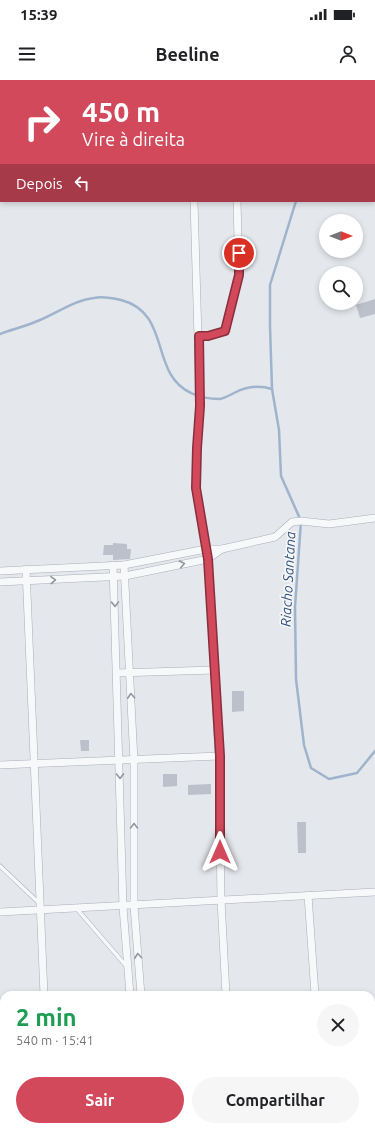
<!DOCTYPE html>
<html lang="pt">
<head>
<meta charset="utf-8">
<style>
  :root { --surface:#fff; --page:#f6f6f6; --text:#202124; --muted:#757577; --accent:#d1495b }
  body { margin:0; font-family:Ubuntu,sans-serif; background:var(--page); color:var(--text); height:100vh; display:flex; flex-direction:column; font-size:15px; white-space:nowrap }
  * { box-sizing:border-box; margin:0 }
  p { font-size:13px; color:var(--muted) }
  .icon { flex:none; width:22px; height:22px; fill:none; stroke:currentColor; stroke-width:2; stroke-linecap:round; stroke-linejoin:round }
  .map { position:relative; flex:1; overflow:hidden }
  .sheet { position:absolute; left:0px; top:911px; width:375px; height:140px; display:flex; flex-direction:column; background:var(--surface); border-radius:12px 12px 0 0; box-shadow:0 2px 6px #0003 }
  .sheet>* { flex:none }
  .hud { position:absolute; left:0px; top:0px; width:375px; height:122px; box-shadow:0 2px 6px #0003; background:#d1495b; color:#fff; overflow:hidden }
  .needle { width:26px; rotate:90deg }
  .buttons { position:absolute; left:319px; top:134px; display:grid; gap:8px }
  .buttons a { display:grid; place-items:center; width:44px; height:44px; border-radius:50%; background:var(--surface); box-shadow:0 2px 6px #0003; font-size:20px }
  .pin { position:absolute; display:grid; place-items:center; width:34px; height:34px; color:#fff; margin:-17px; border:2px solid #fff; border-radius:50%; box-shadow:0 1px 4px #0007 }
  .me { position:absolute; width:44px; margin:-22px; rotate:0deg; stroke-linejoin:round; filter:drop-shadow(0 0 3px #0008) }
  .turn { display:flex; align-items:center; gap:14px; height:84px; padding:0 16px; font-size:18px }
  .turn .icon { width:52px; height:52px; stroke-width:2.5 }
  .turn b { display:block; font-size:28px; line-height:34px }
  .then { display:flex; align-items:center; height:38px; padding:0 16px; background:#0003; gap:8px; font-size:15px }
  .round { display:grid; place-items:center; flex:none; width:42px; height:42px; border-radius:21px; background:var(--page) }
  .overview { display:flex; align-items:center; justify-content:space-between; height:68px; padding:0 16px }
  h1 { font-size:24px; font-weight:700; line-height:30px; color:#1e9e55 }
  .button { display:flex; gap:8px; margin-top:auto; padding:8px 16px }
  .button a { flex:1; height:46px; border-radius:24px; background:var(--accent); color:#fff; font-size:16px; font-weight:700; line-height:46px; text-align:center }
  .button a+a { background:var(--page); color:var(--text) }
  .status { display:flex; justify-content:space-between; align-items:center; height:28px; padding:0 20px; background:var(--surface); direction:ltr }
  .status svg { height:11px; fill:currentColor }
  header { display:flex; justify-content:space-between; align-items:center; height:52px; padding:0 16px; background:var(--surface); font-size:18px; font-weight:700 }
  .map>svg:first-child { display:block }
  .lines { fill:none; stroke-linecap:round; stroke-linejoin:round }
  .stream { stroke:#9fb4cc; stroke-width:2.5 }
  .building { fill:#bbc0ca }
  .service-casing { stroke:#a9aeb7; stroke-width:4.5 }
  .minor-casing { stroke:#a9aeb7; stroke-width:8 }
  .service { stroke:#f7f8fa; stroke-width:3.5 }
  .minor { stroke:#f7f8fa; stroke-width:7 }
  .oneway { stroke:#9196a0 }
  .route-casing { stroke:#882f3b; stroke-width:10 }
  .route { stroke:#d1495b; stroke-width:7 }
  .labels { text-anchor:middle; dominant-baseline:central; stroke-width:3.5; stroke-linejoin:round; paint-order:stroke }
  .water-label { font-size:14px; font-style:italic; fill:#34527a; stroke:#f4f6f9 }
</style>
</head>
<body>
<div class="status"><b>15:39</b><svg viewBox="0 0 49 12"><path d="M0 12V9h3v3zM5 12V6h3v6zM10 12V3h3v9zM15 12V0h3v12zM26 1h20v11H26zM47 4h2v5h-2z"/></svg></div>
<header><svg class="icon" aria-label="menu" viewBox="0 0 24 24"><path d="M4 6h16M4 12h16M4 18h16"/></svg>Beeline<svg class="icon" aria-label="person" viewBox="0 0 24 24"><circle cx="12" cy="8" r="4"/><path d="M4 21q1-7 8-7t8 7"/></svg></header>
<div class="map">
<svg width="375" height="1051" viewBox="0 0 375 1051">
  <rect width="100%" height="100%" fill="#e4e7ec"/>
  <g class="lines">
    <g class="stream">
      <polyline points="355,1 356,0"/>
      <polyline points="296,121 270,205 270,246 272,309 279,350 281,396 301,441 295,527 296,599 304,665 311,688 329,699 357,693 375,671"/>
      <path d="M 0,254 C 13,249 27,246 40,240 C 57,233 75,220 94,218 C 103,216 112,218 121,220 C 172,233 149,294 191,313 C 199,317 211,319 220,319 C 225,318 230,315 234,313 C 247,306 259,305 272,309"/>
    </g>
  </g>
  <g class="building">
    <polygon points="375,219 375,234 360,238 356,225"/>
    <polygon points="113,463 127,464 127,469 131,469 130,479 113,480 113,475 103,475 104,465 113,465"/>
    <polygon points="232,611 244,611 244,631 232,632"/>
    <polygon points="80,660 89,660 89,671 81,671"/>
    <polygon points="163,694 177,694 177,706 163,707"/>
    <polygon points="211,704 211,714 188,715 188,705"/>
    <polygon points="297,742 306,742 306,773 298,773"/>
  </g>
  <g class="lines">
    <defs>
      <g id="service">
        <polyline points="0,786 40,824"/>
        <polyline points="77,829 127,887"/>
      </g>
      <g id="minor">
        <polyline points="190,0 190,1"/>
        <polyline points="233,0 233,1"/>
        <polyline points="310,0 310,1"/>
        <polyline points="194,121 200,326 197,368 196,408 208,479 219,676 221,820 226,915"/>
        <polyline points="199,256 208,256 225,251 239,195 237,121"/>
        <polyline points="113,485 123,827 130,915"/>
        <polyline points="124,485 134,681 134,826 141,915"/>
        <polyline points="26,489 44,915"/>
        <polyline points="0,491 124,485 206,469 222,469"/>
        <polyline points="0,502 125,496 208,479 222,469 275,457 292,442 301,441 329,444 375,438"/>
        <polyline points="117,593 214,590"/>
        <polyline points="0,685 219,676"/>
        <polyline points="308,815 315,915"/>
        <polyline points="0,832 375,812"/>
        <polyline points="371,960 375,959"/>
        <polyline points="0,977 4,977"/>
        <polyline points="51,1047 51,1051"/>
        <polyline points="135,1047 135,1051"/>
        <polyline points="149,1047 149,1051"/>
        <polyline points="234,1047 234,1051"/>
        <polyline points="322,1047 322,1051"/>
      </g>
    </defs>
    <use href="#service" class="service-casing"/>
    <use href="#minor" class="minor-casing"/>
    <use href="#service" class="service"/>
    <use href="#minor" class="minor"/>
  </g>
  <defs><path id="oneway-chevron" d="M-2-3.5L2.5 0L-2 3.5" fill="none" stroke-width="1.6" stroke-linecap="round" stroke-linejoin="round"/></defs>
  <g class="oneway">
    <use href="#oneway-chevron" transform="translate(182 484) rotate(-12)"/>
    <use href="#oneway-chevron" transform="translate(53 500) rotate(-3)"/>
    <use href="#oneway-chevron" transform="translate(115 524) rotate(88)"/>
    <use href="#oneway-chevron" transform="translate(131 616) rotate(-93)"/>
    <use href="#oneway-chevron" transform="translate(120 696) rotate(89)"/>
    <use href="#oneway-chevron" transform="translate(134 746) rotate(-90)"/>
    <use href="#oneway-chevron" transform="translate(138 876) rotate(-95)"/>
  </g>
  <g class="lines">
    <defs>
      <polyline id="route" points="220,772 220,676 208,479 196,408 197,368 200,326 199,256 208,256 225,251 239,195 239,173"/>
    </defs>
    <use href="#route" class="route-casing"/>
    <use href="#route" class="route"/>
  </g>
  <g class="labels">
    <g class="water-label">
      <text transform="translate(288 499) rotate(-87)">Riacho Santana</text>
    </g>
  </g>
</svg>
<div class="buttons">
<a><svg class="needle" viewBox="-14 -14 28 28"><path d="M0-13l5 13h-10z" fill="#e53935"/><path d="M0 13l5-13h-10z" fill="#757577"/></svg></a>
<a><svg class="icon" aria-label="search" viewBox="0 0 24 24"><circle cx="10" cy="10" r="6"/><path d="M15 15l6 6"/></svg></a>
</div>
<div class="pin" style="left:239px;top:173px;background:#d93025"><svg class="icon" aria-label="arrive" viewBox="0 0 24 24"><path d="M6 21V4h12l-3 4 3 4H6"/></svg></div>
<svg class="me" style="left:220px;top:772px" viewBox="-20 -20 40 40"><path d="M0-17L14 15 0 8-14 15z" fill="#d1495b" stroke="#fff" stroke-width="4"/></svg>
<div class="hud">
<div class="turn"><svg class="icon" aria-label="right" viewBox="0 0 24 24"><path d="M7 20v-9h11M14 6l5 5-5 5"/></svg><div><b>450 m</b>Vire à direita</div></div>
<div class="then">Depois<svg class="icon" aria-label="left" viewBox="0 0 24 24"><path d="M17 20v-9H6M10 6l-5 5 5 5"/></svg></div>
</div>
<section class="sheet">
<div class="overview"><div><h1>2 min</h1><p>540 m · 15:41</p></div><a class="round"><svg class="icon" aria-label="close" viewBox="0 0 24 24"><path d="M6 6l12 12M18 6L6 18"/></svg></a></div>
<div class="button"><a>Sair</a><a>Compartilhar</a></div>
</section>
</div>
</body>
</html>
